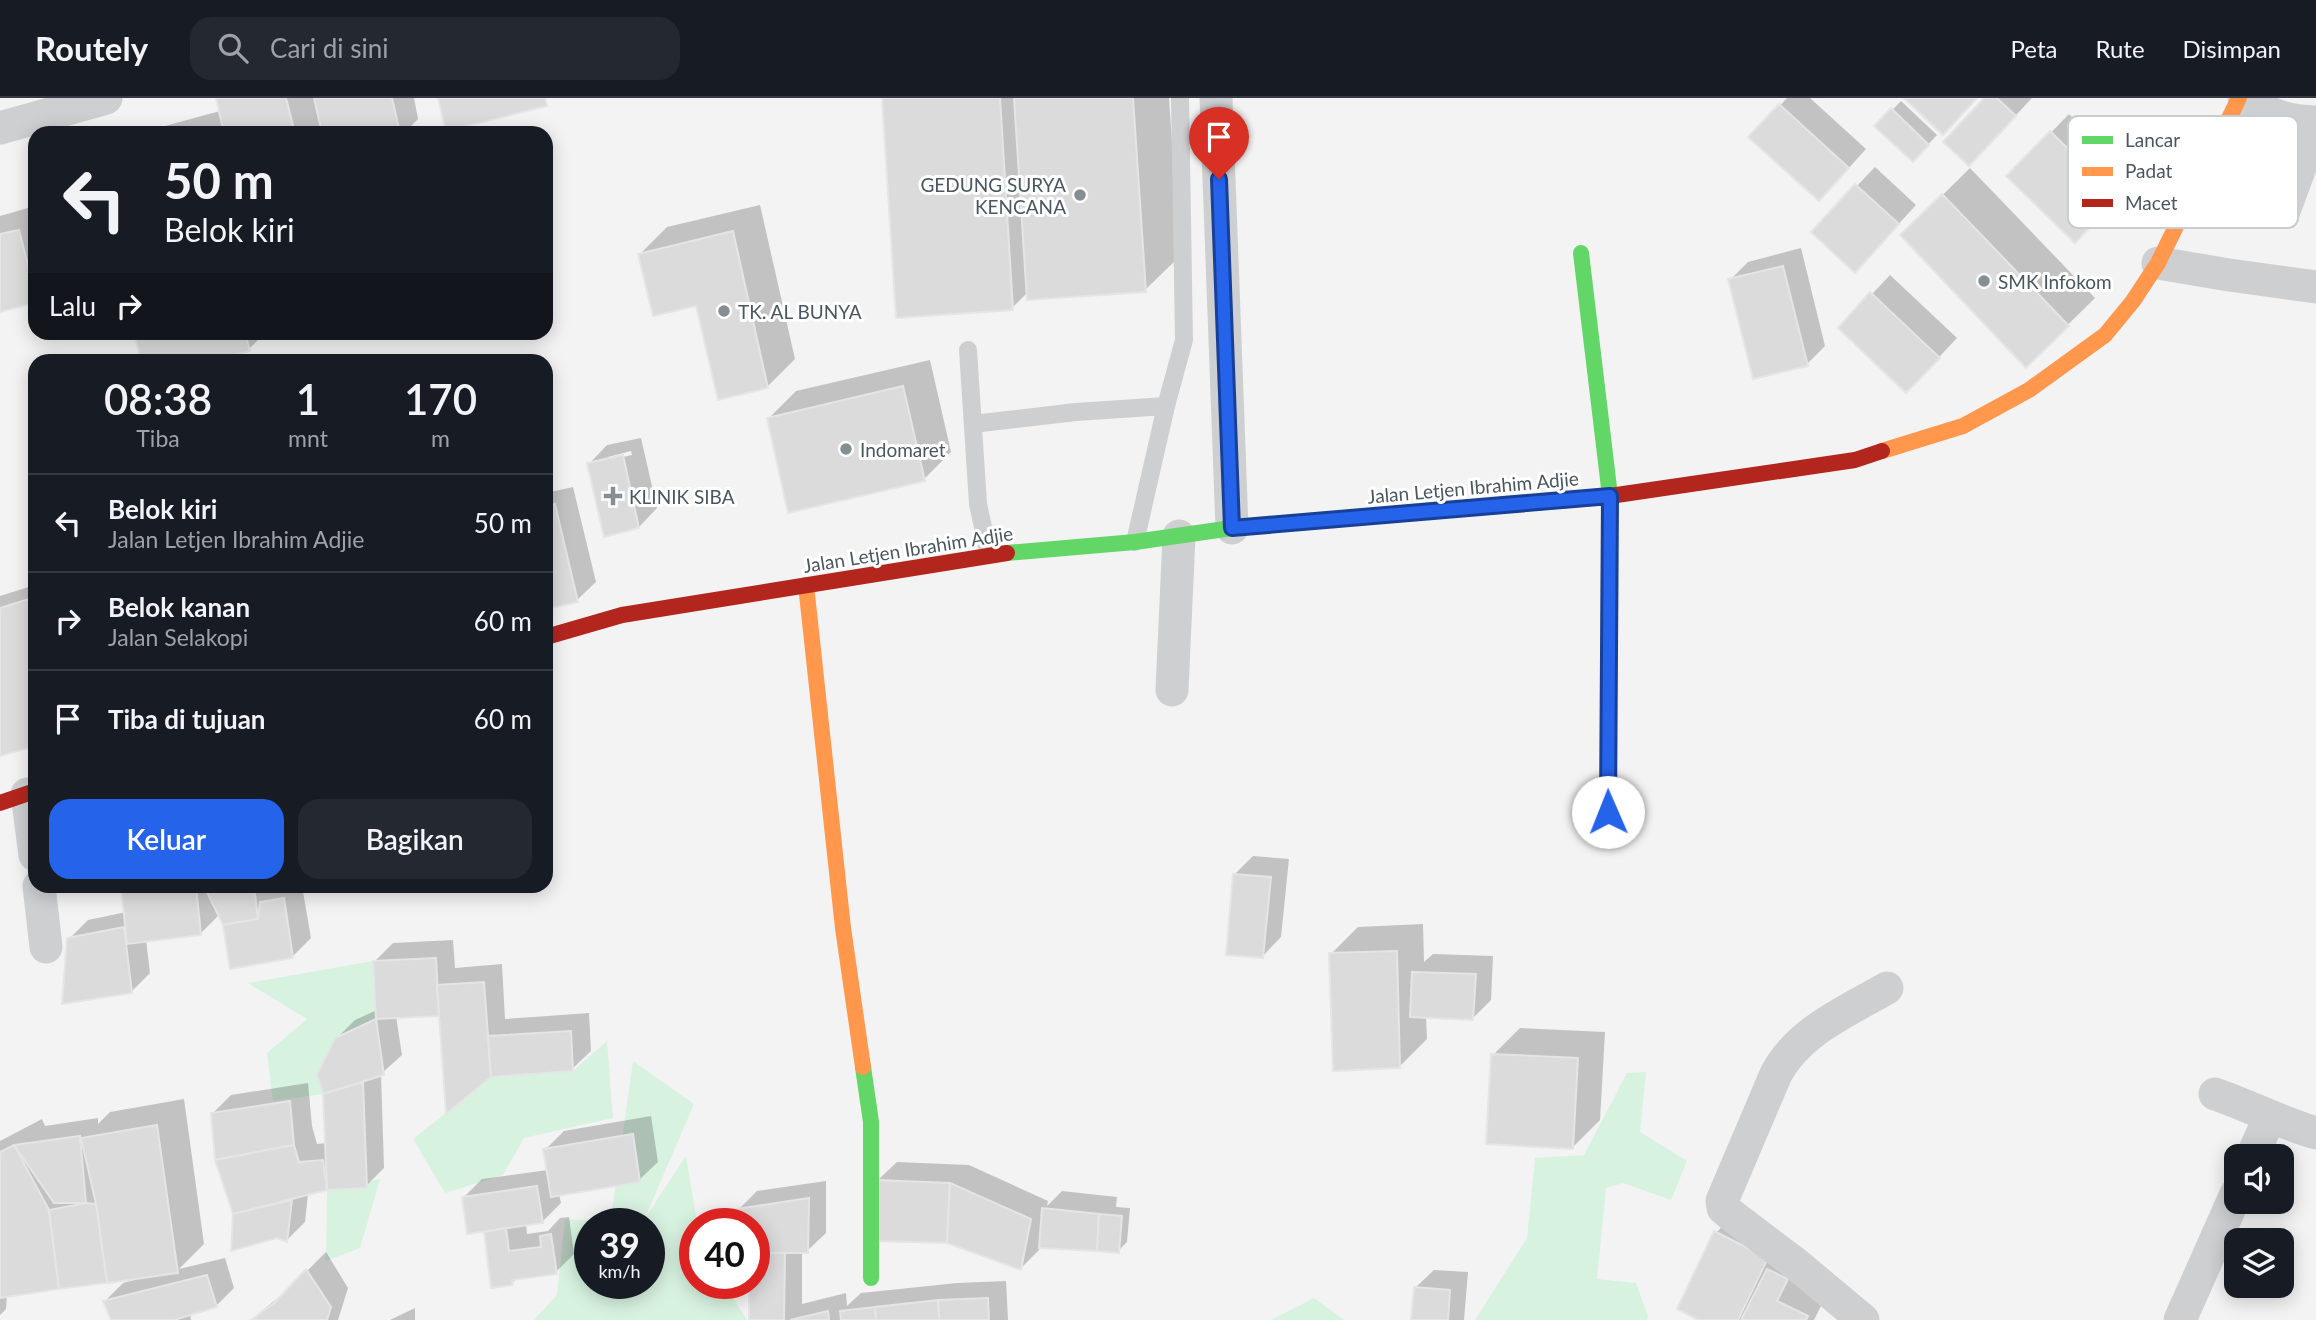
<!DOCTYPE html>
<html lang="id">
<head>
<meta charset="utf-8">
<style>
  :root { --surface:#171b24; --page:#242831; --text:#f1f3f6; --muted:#9ea1a6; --line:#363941; --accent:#2563eb }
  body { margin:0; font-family:Lato,sans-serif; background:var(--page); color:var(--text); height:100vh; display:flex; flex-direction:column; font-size:26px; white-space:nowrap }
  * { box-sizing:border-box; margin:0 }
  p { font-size:23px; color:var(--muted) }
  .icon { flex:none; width:38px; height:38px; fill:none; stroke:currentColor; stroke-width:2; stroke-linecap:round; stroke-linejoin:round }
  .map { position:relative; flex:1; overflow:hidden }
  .details { position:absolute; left:28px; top:256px; width:525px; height:539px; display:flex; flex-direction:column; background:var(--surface); border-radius:21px; box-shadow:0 4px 18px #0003 }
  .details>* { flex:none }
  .banner { position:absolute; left:28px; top:28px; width:525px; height:214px; border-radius:21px; box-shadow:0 4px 18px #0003; background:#171b24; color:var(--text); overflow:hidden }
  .fabs { position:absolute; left:2224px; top:1046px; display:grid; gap:14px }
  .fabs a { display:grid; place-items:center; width:70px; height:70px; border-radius:14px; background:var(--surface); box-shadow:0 4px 18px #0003; font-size:35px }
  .speed { position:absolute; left:574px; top:1110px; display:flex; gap:14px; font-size:35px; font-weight:700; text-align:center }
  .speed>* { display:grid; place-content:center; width:91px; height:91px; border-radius:50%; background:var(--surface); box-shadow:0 4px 18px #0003; line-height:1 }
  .speed small { font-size:18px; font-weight:400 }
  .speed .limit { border:10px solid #d22; background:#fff; color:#111 }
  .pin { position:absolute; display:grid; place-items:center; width:60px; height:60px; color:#fff; margin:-72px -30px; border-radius:50% 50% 50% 0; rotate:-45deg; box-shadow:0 0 7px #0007 }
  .pin .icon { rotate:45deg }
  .me { position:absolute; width:77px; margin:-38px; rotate:359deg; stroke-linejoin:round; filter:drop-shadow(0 0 5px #0008) }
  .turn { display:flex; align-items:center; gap:24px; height:147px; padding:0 21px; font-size:32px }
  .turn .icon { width:91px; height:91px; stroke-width:2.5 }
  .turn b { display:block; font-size:49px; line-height:60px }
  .then { display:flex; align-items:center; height:66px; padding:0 21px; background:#0003; gap:14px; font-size:26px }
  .eta { display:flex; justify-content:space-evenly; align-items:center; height:119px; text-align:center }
  .eta b { font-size:42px; font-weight:600; line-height:49px }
  .action { display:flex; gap:14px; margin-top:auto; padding:14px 21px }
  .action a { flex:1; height:80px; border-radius:21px; background:var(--accent); color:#fff; font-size:28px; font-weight:600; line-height:80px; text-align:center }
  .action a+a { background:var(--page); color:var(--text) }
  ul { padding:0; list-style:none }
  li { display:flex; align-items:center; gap:21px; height:98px; padding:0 21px; border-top:2px solid var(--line) }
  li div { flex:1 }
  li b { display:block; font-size:26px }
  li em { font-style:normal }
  header { display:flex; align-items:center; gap:42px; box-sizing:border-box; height:98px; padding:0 35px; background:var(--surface); border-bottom:2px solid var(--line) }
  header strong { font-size:33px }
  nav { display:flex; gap:38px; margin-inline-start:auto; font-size:24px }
  .search { width:490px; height:63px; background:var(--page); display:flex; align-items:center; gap:18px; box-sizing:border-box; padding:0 24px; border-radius:21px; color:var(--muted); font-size:26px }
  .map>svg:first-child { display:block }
  .green { fill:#d8f2e0 }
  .shadow { fill:#0003; fill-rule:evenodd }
  .building { fill:#dbdbdc; stroke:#e4e5e6; stroke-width:2 }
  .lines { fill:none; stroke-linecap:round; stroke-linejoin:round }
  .lane { stroke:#cdcfd1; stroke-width:18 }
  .street { stroke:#cdcfd1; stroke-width:33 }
  .fast { stroke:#63d668; stroke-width:16 }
  .slow { stroke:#ff974d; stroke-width:16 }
  .jam { stroke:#b3261e; stroke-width:16 }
  .route-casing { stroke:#184099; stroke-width:18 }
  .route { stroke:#2563eb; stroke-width:12 }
  .poi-dot { fill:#848e93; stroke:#fff; stroke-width:2.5 }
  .labels { text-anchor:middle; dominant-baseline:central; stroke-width:6; stroke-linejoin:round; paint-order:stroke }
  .poi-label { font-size:19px; fill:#495760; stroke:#fff; text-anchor:start }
  .street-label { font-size:19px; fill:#495760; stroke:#fff }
  .key { fill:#fff; stroke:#c8cdcf; stroke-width:2 }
  .key-label { font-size:19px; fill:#495760 }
</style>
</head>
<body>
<header>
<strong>Routely</strong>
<div class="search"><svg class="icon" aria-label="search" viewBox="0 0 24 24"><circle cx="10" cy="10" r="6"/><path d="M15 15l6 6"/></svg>Cari di sini</div>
<nav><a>Peta</a><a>Rute</a><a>Disimpan</a></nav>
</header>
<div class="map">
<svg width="2316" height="1222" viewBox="0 0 2316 1222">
  <rect width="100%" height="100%" fill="#f3f3f3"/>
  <g class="green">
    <polygon points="373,863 376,921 335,940 323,996 273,1003 267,955 307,921 248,885"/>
    <polygon points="607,943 613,1020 524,1040 503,1077 445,1095 413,1041 491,979 573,973"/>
    <polygon points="633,963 694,1006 645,1120 686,1058 697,1125 695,1125 695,1185 723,1185 747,1222 534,1222 557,1197 565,1121 631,1125 590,1125 590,1185 649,1185 649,1125 641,1125 612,1113"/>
    <polygon points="1646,974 1640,1034 1687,1063 1671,1102 1623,1085 1606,1090 1597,1181 1636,1185 1648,1218 1647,1222 1475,1222 1527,1140 1535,1060 1584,1057 1627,975"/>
    <polygon points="380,1081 360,1150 326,1163 327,1092"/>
    <polygon points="1314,1200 1344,1222 1271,1222"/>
  </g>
  <g class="shadow">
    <polygon points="217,0 414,0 418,21 404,35 139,35 220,13"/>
    <polygon points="884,0 1169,0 1180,158 1145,192 1028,194 1012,210"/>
    <polygon points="1787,0 1810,0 1866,51 1837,83 1751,39"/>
    <polygon points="1986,0 2032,0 1987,48"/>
    <polygon points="1901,3 1937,37 1922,53 1877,28"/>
    <polygon points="2069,16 2135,81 2094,124 2009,78"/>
    <polygon points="1875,69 1916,107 1873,154 1813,134"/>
    <polygon points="1970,70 2095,200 2027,267 1902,137"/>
    <polygon points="760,107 795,261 768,288 697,206 640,156 667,129"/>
    <polygon points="35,108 35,203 0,212 0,118"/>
    <polygon points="1801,150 1825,248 1807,266 1730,182 1748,164"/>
    <polygon points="1890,177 1957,240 1925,274 1840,230"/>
    <polygon points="136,234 266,234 249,251 207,262 143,262"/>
    <polygon points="930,262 951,354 924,381 769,320 796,293"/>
    <path d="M 641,340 L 657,410 L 639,429 L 589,366 L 607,347 ZM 631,353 L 632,357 L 608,362 L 608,359 Z"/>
    <polygon points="573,389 596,484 577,502 546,510 546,395"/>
    <polygon points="35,487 35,646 0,656 0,498"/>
    <polygon points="1253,758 1289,761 1281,839 1263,858 1235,776"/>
    <polygon points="123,788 274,788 275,792 279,788 302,788 311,840 292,859 225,827 220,816 201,835 146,842 150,875 131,894 69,841 88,822 126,814"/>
    <polygon points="1423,826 1424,864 1433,856 1493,858 1491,902 1473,920 1426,918 1427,941 1400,968 1331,856 1358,829"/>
    <polygon points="453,842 455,870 502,866 505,921 589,915 591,953 572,971 490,977 440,916 396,918 402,957 381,976 384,1070 366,1088 327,1091 308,1096 305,1124 287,1142 235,1116 217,1061 213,1015 231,997 308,985 312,1028 317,1046 327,1045 325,996 319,976 336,941 355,922 377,912 374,864 393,845"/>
    <polygon points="1520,930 1605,934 1600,1022 1573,1049 1493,957"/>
    <polygon points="184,1001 204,1146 179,1171 225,1160 234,1190 216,1208 190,1215 191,1222 113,1222 105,1203 123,1185 134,1182 134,1180 7,1197 6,1211 0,1217 0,1043 42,1021 45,1028 98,1020 98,1026 110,1014"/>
    <polygon points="651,1018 658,1064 639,1082 559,1096 561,1105 542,1124 526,1126 527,1136 548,1133 560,1120 569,1119 574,1156 556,1174 518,1180 512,1185 493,1188 486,1132 464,1099 482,1081 548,1072 545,1052 564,1033"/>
    <polygon points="897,1064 969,1067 1048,1103 1047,1108 1062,1093 1117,1099 1116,1109 1130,1110 1127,1144 1118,1153 1040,1148 1039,1152 1021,1170 878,1082"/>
    <polygon points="826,1083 826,1135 807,1153 802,1153 802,1206 846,1195 847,1208 861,1195 957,1185 1006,1183 1008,1222 751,1222 751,1185 754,1185 754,1125 736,1125 738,1112 757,1093"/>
    <polygon points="1734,1116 1825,1200 1814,1222 1702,1222 1716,1135"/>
    <polygon points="326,1154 348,1190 338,1222 251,1222 291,1189"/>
    <polygon points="1434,1172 1468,1174 1464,1222 1412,1222 1415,1190"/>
    <polygon points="415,1210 415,1222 390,1222"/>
  </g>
  <g class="building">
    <polygon points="216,0 286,0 295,35 224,35"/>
    <polygon points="314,0 392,0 400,35 322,35"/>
    <polygon points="438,0 545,0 547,8 446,33"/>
    <polygon points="882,0 1000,0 1013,212 896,220"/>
    <polygon points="1014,0 1133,0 1146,194 1027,202"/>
    <polygon points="1904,0 1977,0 1943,37"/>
    <polygon points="1984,0 1997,0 2016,18 1969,68 1943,44"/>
    <polygon points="1779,6 1849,70 1819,103 1748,39"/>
    <polygon points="1891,10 1929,47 1913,64 1874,28"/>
    <polygon points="2050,33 2118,100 2075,145 2006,78"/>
    <polygon points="1855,86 1899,126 1855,175 1811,134"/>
    <polygon points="1942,96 2069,228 2026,270 1900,137"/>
    <polygon points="19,132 35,195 35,205 0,214 0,136"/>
    <polygon points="733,133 768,290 718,302 696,208 653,218 638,156"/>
    <polygon points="1783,168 1808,268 1753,281 1728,181"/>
    <polygon points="1870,194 1940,260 1906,295 1838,230"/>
    <polygon points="134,234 245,234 250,253 214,262 141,262"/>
    <polygon points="903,288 925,383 788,415 767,320"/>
    <polygon points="623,357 639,430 604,439 587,365"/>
    <polygon points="555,406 578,504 546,511 546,408"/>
    <polygon points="35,499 35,648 0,658 0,510"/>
    <polygon points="1233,776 1271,779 1263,860 1226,857"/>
    <polygon points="121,788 196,788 201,837 127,846"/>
    <polygon points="204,788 254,788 258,821 223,827"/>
    <polygon points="284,800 293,860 230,871 223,827 258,821 260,804"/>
    <polygon points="124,829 132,895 62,906 67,840"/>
    <polygon points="1397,853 1400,970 1333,973 1329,855"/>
    <polygon points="436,860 439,918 376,921 373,863"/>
    <polygon points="1412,874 1476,876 1473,922 1410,919"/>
    <polygon points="484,884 491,979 446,1016 437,887"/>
    <polygon points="376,921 384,977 323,996 317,976 335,940"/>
    <polygon points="571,933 573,973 491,979 488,938"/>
    <polygon points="1491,956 1578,960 1573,1051 1486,1046"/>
    <polygon points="363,984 367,1090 327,1092 323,996"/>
    <polygon points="290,1003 294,1047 215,1062 211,1015"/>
    <polygon points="157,1027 178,1175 107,1185 96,1106 81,1040"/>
    <polygon points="633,1036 640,1084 551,1099 543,1051"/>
    <polygon points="80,1038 86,1105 54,1105 14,1047"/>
    <polygon points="14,1047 49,1112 59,1191 0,1200 0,1054"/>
    <polygon points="294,1047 299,1064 323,1062 327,1092 233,1116 215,1062"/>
    <polygon points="877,1082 950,1085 947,1145 874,1143"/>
    <polygon points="950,1085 1031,1121 1021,1172 947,1145"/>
    <polygon points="537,1088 543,1125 467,1136 462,1099"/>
    <polygon points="809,1100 808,1155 754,1155 754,1125 734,1125 737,1111"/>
    <polygon points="292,1102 287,1144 277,1140 231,1153 233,1116"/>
    <polygon points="86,1105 96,1106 107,1185 59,1191 49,1112"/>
    <polygon points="1042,1110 1099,1116 1097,1153 1039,1150"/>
    <polygon points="1099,1116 1122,1118 1119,1155 1097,1153"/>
    <polygon points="506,1130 509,1153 541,1149 540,1138 551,1136 557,1176 512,1182 513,1187 491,1190 484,1134"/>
    <polygon points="1714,1133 1768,1160 1738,1222 1698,1222 1677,1211"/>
    <polygon points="754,1155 785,1155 784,1222 749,1222 749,1185 754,1185"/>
    <polygon points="306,1171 331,1209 327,1222 251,1222 274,1205"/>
    <polygon points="1767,1171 1788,1181 1777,1203 1808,1218 1806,1222 1741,1222"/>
    <polygon points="207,1177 217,1209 174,1222 111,1222 103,1203"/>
    <polygon points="1414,1189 1450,1192 1448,1222 1411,1222"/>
    <polygon points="988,1200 989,1222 939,1222 938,1202"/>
    <polygon points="938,1202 939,1222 876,1222 875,1209"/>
    <polygon points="875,1209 876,1222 841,1222 840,1213"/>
    <polygon points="828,1213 829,1222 790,1222"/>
  </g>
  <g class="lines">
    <g class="lane">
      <polyline points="968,252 978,406 989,457"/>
      <polyline points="973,326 1076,314 1166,308"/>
      <polyline points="1135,444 1166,308 1184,242 1180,0"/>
    </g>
    <g class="street">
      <polyline points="1216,0 1232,430"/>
      <path d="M 2244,0 C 2269,17 2286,23 2316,24"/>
      <polyline points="0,30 106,0"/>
      <polyline points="2284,113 2316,26"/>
      <polyline points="2158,165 2229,177 2316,189"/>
      <polyline points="1172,592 1179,438"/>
      <polyline points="27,696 35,757"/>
      <polyline points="39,788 46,849"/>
      <path d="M 2215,996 C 2250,1008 2281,1025 2316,1035"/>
      <polyline points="2252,1059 2270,1018"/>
      <path d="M 1863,1222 L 1796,1166 L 1730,1116 L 1723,1110 L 1722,1103 L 1776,976 C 1799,933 1846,914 1887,890"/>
      <polyline points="2180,1222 2236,1096"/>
    </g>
    <g class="fast">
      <polyline points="1581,155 1610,398 1608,714"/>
      <polyline points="1007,455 1135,444 1232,430 1603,399"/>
      <polyline points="863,969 871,1024 871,1180"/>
    </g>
    <g class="slow">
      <polyline points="1882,353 1963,328 2029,292 2105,237 2133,203 2158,165 2239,0"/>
      <polyline points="806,487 843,830 863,969"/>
    </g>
    <g class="jam">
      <polyline points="1603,399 1855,362 1882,353"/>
      <polyline points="546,539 622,517 1007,455"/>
      <polyline points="0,705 35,693"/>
    </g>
  </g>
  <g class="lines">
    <defs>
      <polyline id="route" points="1219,81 1232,430 1610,398 1608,714"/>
    </defs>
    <use href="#route" class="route-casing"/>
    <use href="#route" class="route"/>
  </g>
  <g class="poi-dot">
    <circle cx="1080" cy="97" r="7"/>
    <circle cx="1984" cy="183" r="7"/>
    <circle cx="724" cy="213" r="7"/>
    <circle cx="846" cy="351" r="7"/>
    <path d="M609.5 387.5h7v7h7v7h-7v7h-7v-7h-7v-7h7z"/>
  </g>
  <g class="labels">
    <g class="poi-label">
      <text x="1066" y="86" text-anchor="end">GEDUNG SURYA<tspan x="1066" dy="22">KENCANA</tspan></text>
      <text x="1998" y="183">SMK Infokom</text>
      <text x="738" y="213">TK. AL BUNYA</text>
      <text x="860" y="351">Indomaret</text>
      <text x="629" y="398">KLINIK SIBA</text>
    </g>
    <g class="street-label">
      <text transform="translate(1473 389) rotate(-5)">Jalan Letjen Ibrahim Adjie</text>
      <text transform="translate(908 451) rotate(-9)">Jalan Letjen Ibrahim Adjie</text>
    </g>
  </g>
  <rect x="2068" y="18" width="230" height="112" rx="10" class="key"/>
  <rect x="2082" y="38" width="31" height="8" fill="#63d668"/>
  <rect x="2082" y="69" width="31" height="9" fill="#ff974d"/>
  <rect x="2082" y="101" width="31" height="8" fill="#b3261e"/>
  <g class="key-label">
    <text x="2125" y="49">Lancar</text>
    <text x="2125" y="80">Padat</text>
    <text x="2125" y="112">Macet</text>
  </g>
</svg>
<div class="fabs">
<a><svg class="icon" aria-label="sound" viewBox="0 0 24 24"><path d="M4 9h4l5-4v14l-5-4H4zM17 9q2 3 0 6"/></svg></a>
<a><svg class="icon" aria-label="layers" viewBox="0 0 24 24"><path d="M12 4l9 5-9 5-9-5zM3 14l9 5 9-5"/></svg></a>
</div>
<div class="speed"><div>39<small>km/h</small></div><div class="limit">40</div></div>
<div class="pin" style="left:1219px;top:81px;background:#d93025"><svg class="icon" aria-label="arrive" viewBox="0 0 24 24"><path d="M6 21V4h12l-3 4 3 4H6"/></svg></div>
<svg class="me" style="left:1608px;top:714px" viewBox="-20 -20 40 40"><circle r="19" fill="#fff"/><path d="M0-13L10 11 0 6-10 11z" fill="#2563eb"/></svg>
<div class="banner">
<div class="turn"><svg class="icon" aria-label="left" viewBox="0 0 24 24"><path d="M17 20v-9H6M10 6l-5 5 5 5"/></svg><div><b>50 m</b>Belok kiri</div></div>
<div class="then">Lalu<svg class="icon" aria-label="right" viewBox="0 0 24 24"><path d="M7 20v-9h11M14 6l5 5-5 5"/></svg></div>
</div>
<section class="details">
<div class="eta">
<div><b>08:38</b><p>Tiba</p></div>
<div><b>1</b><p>mnt</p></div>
<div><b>170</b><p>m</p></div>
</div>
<ul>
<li><svg class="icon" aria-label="left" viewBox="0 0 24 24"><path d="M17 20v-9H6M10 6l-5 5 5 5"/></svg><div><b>Belok kiri</b><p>Jalan Letjen Ibrahim Adjie</p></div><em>50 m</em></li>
<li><svg class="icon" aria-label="right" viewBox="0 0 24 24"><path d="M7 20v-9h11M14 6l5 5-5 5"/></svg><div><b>Belok kanan</b><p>Jalan Selakopi</p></div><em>60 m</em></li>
<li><svg class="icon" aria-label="arrive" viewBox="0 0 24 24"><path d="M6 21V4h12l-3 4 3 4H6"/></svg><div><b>Tiba di tujuan</b></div><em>60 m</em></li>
</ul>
<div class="action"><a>Keluar</a><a>Bagikan</a></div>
</section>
</div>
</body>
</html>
